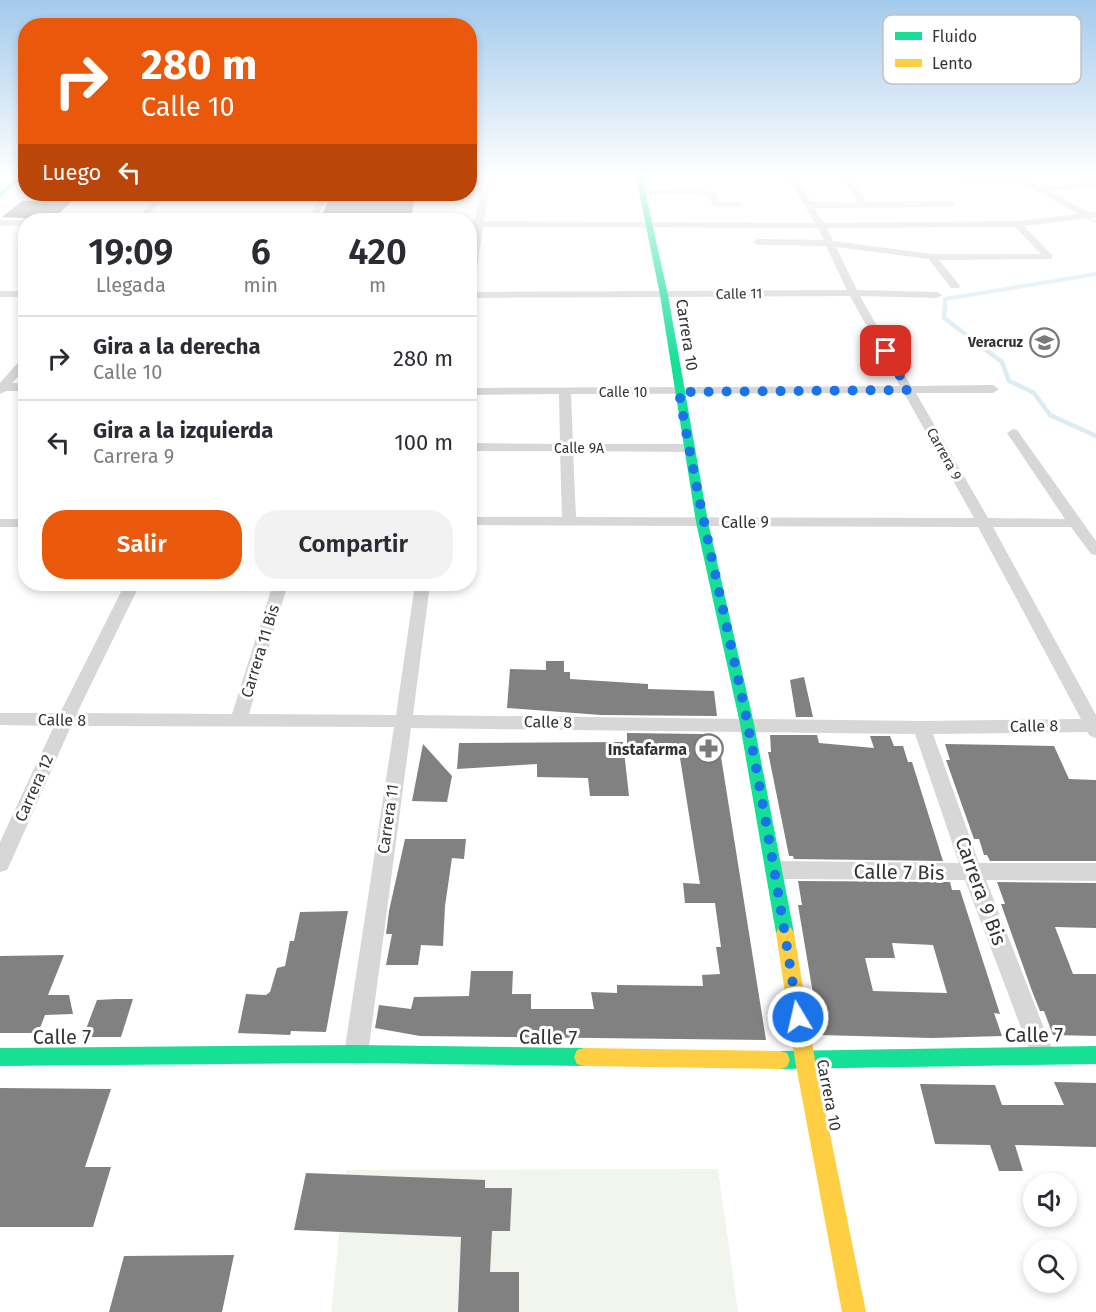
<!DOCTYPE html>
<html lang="es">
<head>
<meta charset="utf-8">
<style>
  :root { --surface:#fff; --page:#f2f2f3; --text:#2b2b33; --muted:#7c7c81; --line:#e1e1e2; --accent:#ea580c }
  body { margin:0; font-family:"Fira Sans",sans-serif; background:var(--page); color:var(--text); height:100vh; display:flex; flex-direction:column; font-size:22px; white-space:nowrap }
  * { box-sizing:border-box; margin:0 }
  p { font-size:20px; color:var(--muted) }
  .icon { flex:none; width:33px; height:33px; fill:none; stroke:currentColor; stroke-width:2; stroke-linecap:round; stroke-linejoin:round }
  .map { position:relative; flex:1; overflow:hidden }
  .side { position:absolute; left:18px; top:213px; width:459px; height:378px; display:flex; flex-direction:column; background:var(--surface); border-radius:24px; box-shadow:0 3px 9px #0003 }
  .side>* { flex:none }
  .guide { position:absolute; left:18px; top:18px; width:459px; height:183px; border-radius:24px; box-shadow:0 3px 9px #0003; background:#ea580c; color:#fff; overflow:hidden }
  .fabs { position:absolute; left:1023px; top:1173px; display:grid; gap:12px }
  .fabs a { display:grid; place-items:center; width:54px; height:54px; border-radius:50%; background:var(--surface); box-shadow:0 3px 9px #0003; font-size:30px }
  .pin { position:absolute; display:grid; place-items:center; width:51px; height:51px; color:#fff; margin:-26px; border-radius:12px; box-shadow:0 3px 9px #0006 }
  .me { position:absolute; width:66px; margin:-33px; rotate:351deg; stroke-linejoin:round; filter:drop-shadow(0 0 4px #0008) }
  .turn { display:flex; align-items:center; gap:21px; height:126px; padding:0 24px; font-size:27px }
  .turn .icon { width:78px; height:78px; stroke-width:2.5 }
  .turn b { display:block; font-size:42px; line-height:51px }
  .then { display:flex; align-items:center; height:57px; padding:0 24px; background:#0003; gap:12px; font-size:22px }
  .eta { display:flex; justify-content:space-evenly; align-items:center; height:102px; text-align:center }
  .eta b { font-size:36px; font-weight:600; line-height:42px }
  .button { display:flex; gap:12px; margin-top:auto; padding:12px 24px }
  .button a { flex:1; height:69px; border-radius:24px; background:var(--accent); color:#fff; font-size:24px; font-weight:600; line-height:69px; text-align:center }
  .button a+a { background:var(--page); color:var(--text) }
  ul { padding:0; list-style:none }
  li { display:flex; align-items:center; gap:18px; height:84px; padding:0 24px; border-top:2px solid var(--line) }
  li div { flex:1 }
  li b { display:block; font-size:22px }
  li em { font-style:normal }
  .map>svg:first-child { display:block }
  .green { fill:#f1f5ed }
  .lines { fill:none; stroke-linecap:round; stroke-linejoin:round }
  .stream-far1 { stroke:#ddebf3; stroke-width:4 }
  .stream { stroke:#ddebf3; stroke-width:4.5 }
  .building { fill:#818181; fill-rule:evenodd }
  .street { fill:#d7d7d7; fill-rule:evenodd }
  .fast { fill:#16e098; fill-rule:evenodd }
  .slow { fill:#ffcf43; fill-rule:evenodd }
  .route { stroke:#1a73e8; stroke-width:10; stroke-dasharray:0 18 }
  .labels { text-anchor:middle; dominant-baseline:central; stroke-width:6; stroke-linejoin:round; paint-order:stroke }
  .far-street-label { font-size:14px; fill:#333; stroke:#fff }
  .far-poi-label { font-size:14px; font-weight:bold; fill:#333; stroke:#fff; text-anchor:end }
  .street-label { font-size:16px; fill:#333; stroke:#fff }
  .poi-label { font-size:16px; font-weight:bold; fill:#333; stroke:#fff; text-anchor:end }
  .near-street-label { font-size:20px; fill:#333; stroke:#fff }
  .key { fill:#fff; stroke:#c2c2c2; stroke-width:1.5 }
  .key-label { font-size:16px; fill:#333 }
</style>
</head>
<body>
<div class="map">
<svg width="1096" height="1312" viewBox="0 0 1096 1312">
  <rect width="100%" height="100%" fill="#fff"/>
  <polygon class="green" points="718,1169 738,1312 331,1312 346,1170"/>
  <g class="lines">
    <g class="stream-far1">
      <polyline points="1080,213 1096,222"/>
      <polyline points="945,307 945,299 1096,274"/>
    </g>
    <polyline class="stream" points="945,305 944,318 1002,362 1009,381 1034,393 1050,415 1096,436"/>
  </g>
  <g class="building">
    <polygon points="331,194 416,194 410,220 320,220"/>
    <polygon points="22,201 72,201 52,220 2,217"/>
    <polygon points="546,661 564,661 564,672 570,672 570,679 648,684 648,689 714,691 717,716 601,715 507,708 510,669 546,670"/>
    <polygon points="804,677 813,717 796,717 790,680"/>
    <polygon points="627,733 702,734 719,744 766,1040 420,1036 375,1028 379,1005 411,1009 414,997 469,996 471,971 513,971 512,994 531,994 531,1009 594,1009 591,992 617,993 617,985 703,986 702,975 720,974 716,947 721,947 715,903 685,903 683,883 700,884 680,758 683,750 627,751"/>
    <polygon points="770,735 817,735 819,743 874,748 870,736 890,736 894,746 903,746 908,762 912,762 943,861 794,859 793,856 789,856 768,752 771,752"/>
    <polygon points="623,742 629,796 590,796 588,778 537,777 537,764 457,769 459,743"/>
    <polygon points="423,744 452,776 447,802 412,801"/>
    <polygon points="945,744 1054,746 1069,779 1096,780 1096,861 990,861 987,855 984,855 979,839 974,839 946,760 950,760"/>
    <polygon points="405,839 466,839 464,859 452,858 445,906 443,946 421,945 418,965 386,965 392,934 386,934 389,911"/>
    <path d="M 798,881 L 950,882 L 952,890 L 960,890 L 1000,1014 L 994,1013 L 1002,1036 L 932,1038 L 820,1035 L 798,905 L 802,905 ZM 892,943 L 933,945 L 947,993 L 873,991 L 865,958 L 895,958 Z"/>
    <polygon points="997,882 1096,883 1096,928 1055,927 1073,974 1096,974 1096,1036 1053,1035 1044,1011 1040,1011 1032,991 1001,904 1005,904"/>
    <polygon points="348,911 326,1032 291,1031 290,1035 238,1033 246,994 266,995 270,992 277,968 285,966 290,941 294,941 300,912"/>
    <polygon points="64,955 48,995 69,995 73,1014 45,1015 38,1033 0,1033 0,956"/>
    <polygon points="116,999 133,999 121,1037 83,1037 97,1000"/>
    <polygon points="1054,1082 1096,1083 1096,1147 1015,1145 1023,1171 999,1171 990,1145 935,1144 920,1084 995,1085 1002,1105 1064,1105"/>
    <polygon points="0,1088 111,1089 85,1167 111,1167 93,1227 0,1227"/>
    <polygon points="306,1173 485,1180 485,1188 512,1188 510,1231 492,1231 490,1272 519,1272 519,1312 458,1312 461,1237 294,1230"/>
    <polygon points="234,1255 222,1312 109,1312 124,1256"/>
  </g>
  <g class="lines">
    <g class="street">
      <path d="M 482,177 L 490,177 L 484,221 L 815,223 L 787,177 L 795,177 L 811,202 L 858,202 L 841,177 L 849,177 L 867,202 L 951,201 L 955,204 L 951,207 L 814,208 L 824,223 L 1017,221 L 1078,214 L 1016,180 L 968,184 L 955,177 L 969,179 L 1022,177 L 1042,187 L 1096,182 L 1096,186 L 1049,191 L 1089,212 L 1096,211 L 1096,217 L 1024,226 L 1052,255 L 1052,259 L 939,260 L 960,286 L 959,288 L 951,288 L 929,259 L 836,247 L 857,290 L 937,292 L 942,295 L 937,298 L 860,296 L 911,386 L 993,385 L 999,389 L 993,393 L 916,393 L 988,518 L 1065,519 L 1007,433 L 1013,429 L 1017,430 L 1096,541 L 1096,555 L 1091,554 L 1071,527 L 993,527 L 1096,715 L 1096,738 L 1090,736 L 1087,732 L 933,734 L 979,863 L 1096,863 L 1096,881 L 986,880 L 1054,1054 L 1050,1062 L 1042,1065 L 1034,1062 L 965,880 L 775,879 L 768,876 L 765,870 L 768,864 L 775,861 L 959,863 L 915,734 L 411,728 L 368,1054 L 364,1062 L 356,1065 L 348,1062 L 344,1054 L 394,727 L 71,726 L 10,864 L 7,870 L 0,872 L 0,842 L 54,726 L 0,725 L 0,713 L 60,713 L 125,584 L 140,584 L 77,713 L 232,714 L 273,584 L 288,584 L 249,714 L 396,715 L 415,584 L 430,584 L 413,715 L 922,721 L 1081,719 L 978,527 L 470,525 L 470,517 L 562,517 L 560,451 L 470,451 L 470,443 L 560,444 L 559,394 L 470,395 L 470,388 L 900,386 L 850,296 L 470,298 L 470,292 L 847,290 L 826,246 L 758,245 L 753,242 L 758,239 L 824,240 L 818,228 L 483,227 L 475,282 L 470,285 L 470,255 L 474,227 L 470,227 L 470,221 L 475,221 ZM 1015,227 L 1041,254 L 932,254 L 833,241 L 827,228 ZM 904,393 L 974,518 L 576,517 L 573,451 L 688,452 L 694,448 L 688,444 L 573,444 L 571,394 Z"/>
      <path d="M 642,190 L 705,191 L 716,193 L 719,202 L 739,202 L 743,205 C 736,209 719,208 712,204 L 709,197 L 705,195 L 639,194 L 639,190 Z"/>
      <polygon points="159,194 167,194 144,220 136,220"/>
      <polygon points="321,194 329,194 316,220 308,220"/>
      <polygon points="0,220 27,220 26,226 0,226"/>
      <rect x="0" y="291" width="26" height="6"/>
      <polygon points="26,357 26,368 12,383 26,383 26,391 6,391 0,394 0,383 22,358"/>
      <rect x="0" y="519" width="26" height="8"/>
    </g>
    <g class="fast">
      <polygon points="17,177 24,177 0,197 0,192"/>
      <polygon points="636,177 642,177 668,295 708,522 754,724 794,933 791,938 785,941 779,938 776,933 740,724 696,522 660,295"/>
      <polygon points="356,1045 584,1048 591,1050 594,1057 591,1064 584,1066 356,1063 0,1066 0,1048"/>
      <polygon points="1096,1046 1096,1064 780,1069 773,1067 770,1060 773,1053 780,1051"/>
    </g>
    <g class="slow">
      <polygon points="785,925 791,928 794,933 815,1060 866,1312 842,1312 795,1060 776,933 779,928"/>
      <polygon points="584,1048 780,1051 787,1053 790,1060 787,1067 780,1069 584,1066 577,1064 574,1057 577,1050"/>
    </g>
  </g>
  <linearGradient id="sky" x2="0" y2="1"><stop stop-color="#a3caec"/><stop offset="0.49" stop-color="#fff"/><stop offset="1" stop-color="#fff" stop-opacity="0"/></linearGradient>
  <rect width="1096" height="361" fill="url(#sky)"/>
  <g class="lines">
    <path class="route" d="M 798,1017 C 783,920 767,823 748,726 C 725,614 698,504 679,392 L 908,390 L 886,351"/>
  </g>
  <defs>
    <symbol id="school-ring" viewBox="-11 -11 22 22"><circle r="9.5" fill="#fff" stroke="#7a7a7a" stroke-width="1.5"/><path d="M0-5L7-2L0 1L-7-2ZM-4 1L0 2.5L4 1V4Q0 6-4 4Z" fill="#7a7a7a"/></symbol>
    <symbol id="pharmacy-ring" viewBox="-11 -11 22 22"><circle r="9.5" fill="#fff" stroke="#7a7a7a" stroke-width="1.5"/><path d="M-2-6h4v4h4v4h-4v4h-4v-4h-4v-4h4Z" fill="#7a7a7a"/></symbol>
  </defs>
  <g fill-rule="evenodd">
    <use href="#school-ring" x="1028" y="326" width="33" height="33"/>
    <use href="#pharmacy-ring" x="692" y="732" width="33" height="33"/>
  </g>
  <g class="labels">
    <g class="far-street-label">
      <text transform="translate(739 294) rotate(-1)">Calle 11</text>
      <text x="623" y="392">Calle 10</text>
      <text x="579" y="448">Calle 9A</text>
      <text transform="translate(944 454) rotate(61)">Carrera 9</text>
    </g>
    <g class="far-poi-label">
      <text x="1023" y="342">Veracruz</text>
    </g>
    <g class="street-label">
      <text transform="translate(687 335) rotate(81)">Carrera 10</text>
      <text x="745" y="522">Calle 9</text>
      <text transform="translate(260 651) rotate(-73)">Carrera 11 Bis</text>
      <text transform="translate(62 720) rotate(1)">Calle 8</text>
      <text transform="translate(548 722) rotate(1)">Calle 8</text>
      <text transform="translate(1034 726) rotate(-1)">Calle 8</text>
      <text transform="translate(34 788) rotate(-66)">Carrera 12</text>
      <text transform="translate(388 819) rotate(-82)">Carrera 11</text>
      <text transform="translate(829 1095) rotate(79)">Carrera 10</text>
    </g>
    <g class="poi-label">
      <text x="687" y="749">Instafarma</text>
    </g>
    <g class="near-street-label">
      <text transform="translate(899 872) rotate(1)">Calle 7 Bis</text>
      <text transform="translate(981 891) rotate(70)">Carrera 9 Bis</text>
      <text x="1034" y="1035">Calle 7</text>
      <text x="62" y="1037">Calle 7</text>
      <text transform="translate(548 1037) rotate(1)">Calle 7</text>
    </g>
  </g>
  <rect x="883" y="15" width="198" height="69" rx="9" class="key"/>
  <rect x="895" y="32" width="27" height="8" fill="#16e098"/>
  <rect x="895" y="59" width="27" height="8" fill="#ffcf43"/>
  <g class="key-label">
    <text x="932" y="42">Fluido</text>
    <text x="932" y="69">Lento</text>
  </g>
</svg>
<div class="fabs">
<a><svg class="icon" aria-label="sound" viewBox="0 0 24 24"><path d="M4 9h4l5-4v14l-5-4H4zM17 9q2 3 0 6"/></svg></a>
<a><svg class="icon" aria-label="search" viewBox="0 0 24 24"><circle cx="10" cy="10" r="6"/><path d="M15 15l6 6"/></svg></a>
</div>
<div class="pin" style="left:886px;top:351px;background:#d93025"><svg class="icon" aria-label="arrive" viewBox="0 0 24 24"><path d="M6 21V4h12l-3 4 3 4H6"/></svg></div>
<svg class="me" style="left:798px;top:1017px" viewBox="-20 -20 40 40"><circle r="17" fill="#1a73e8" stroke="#fff" stroke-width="3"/><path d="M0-11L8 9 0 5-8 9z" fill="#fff"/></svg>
<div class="guide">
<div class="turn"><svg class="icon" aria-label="right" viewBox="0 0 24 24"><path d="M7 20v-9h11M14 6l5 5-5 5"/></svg><div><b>280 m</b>Calle 10</div></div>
<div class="then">Luego<svg class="icon" aria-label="left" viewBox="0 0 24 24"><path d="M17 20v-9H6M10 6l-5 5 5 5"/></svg></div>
</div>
<section class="side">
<div class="eta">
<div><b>19:09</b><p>Llegada</p></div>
<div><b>6</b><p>min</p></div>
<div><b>420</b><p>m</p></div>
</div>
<ul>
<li><svg class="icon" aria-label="right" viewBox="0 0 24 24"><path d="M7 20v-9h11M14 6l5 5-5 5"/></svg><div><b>Gira a la derecha</b><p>Calle 10</p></div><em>280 m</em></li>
<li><svg class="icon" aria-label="left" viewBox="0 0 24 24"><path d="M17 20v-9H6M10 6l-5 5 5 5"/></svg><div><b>Gira a la izquierda</b><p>Carrera 9</p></div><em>100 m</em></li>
</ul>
<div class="button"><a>Salir</a><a>Compartir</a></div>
</section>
</div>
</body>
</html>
